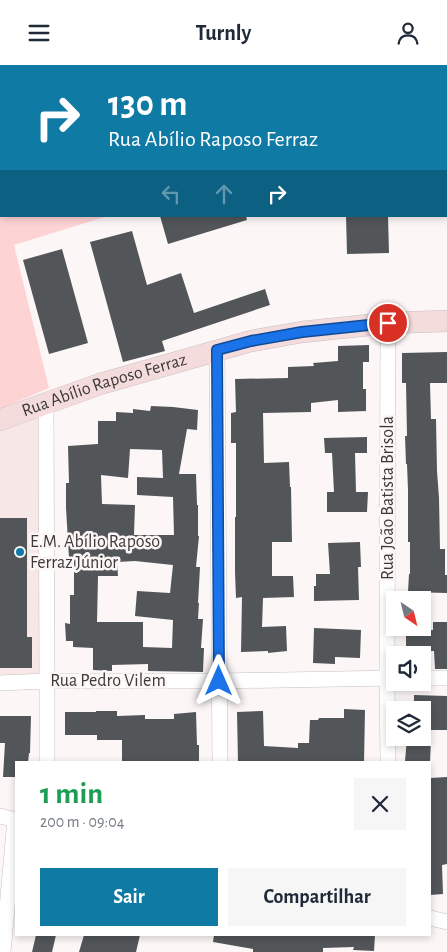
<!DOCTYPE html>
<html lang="pt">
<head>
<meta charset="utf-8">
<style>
  :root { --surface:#fff; --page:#f6f6f7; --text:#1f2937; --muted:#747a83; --accent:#0f7aa4 }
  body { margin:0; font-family:"Alegreya Sans",sans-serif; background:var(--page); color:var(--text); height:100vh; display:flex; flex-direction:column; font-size:19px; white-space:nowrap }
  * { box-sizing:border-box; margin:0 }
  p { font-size:16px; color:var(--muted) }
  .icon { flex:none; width:28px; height:28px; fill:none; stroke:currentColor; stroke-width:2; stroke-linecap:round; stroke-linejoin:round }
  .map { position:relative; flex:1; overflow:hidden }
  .panel { position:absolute; left:15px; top:696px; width:416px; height:175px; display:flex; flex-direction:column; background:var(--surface); border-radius:0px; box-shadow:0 2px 8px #0003 }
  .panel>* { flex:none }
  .guide { position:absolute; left:0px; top:0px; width:448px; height:152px; box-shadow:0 2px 8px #0003; background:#0f7aa4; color:#fff; overflow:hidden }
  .needle { width:32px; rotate:145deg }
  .controls { position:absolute; left:386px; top:526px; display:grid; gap:10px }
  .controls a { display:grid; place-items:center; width:45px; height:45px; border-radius:0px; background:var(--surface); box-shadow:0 2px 8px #0003; font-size:25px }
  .pin { position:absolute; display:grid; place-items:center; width:42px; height:42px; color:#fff; margin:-21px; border:2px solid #fff; border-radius:50%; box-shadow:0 1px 5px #0007 }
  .me { position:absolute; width:55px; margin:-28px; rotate:0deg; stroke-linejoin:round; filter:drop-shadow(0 0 4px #0008) }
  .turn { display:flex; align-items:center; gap:18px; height:105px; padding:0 25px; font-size:22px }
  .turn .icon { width:65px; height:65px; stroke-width:2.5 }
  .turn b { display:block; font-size:35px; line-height:42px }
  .lanes { display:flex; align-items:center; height:48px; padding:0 25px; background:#0003; justify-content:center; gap:25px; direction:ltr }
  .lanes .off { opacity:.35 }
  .round { display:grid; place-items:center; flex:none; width:52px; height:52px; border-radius:0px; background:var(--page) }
  .headline { display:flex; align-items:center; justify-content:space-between; height:85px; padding:0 25px }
  h1 { font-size:30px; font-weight:700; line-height:38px; color:#1e9e55 }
  .button { display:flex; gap:10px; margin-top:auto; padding:10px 25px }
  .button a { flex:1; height:58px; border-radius:0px; background:var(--accent); color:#fff; font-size:20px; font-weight:700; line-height:58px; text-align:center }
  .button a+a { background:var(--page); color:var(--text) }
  header { display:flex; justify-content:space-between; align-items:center; height:65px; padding:0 25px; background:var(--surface); font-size:22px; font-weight:700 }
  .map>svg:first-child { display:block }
  .built { fill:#f7e7e7 }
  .green { fill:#fed3d4 }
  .building { fill:#525659; fill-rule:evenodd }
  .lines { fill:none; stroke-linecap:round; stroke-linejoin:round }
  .street-casing { stroke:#c7c1c1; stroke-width:16 }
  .secondary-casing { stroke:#c7c1c1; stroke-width:22 }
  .street { stroke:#fff; stroke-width:15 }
  .secondary { stroke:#f4dbdc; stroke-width:21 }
  .route-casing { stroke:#114b97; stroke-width:12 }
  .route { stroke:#1a73e8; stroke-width:9 }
  .poi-dot { fill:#0f7aa4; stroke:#fdf6f6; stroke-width:2 }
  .labels { text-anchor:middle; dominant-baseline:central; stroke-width:5; stroke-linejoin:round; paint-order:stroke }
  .street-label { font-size:18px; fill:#3d3a3a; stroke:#fdf6f6 }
  .poi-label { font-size:18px; fill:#3d3a3a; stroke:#fdf6f6; text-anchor:start }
</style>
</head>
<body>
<header><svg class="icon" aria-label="menu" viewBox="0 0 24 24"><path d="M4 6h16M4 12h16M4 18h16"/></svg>Turnly<svg class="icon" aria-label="person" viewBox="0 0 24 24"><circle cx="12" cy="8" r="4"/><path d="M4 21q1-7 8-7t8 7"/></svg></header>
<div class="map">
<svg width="447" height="887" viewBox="0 0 447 887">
  <rect width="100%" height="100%" fill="#fdf6f6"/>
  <polygon class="built" points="40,347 40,610 0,612 0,363"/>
  <polygon class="green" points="0,0 447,0 447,83 446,1 1,1 1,151 108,151 14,180 49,323 0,344"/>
  <g class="building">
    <polygon points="160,151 246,151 247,155 168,179"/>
    <polygon points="346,151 388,151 389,188 347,189"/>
    <polygon points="132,166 147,220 181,208 194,248 265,224 270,240 162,276 165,286 123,297 90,177"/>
    <polygon points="62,184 88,278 49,289 23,195"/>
    <polygon points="369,280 369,297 363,297 363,324 366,324 366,346 338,347 338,335 311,338 311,347 263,348 264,398 289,397 290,422 291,422 292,477 272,477 272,511 293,511 294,532 263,533 262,562 286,561 287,586 268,588 268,586 241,587 242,532 236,533 235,507 235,452 236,452 236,378 231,378 231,348 236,347 235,314 288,313 288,302 314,301 313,298 338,296 338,281"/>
    <polygon points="447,287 447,318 430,318 431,354 436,354 437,406 439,433 440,484 445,484 445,510 447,510 447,528 408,527 409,509 410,509 410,477 408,477 408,425 407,399 406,399 405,371 407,371 406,318 402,318 402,288"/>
    <path d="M 151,341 L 173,342 L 198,345 L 197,365 L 187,364 L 179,409 L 196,409 L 197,440 L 198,440 L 198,471 L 199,471 L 196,502 L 200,502 L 198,538 L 199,538 L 198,554 L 203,554 L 201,583 L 204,583 L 203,607 L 148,606 L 148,599 L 112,600 L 112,606 L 93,605 L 93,583 L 73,582 L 73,576 L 66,576 L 65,558 L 70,559 L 70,530 L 74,530 L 74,493 L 69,493 L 66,443 L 66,418 L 69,418 L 68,381 L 98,379 L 98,356 L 116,356 L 116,347 L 133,348 L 133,344 L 150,346 ZM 130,384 L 162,385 L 163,413 L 137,412 L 137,430 L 173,432 L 174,470 L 134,470 L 135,440 L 102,439 L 101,410 L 128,413 ZM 135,496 L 173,500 L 170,528 L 137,526 L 135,551 L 173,555 L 172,583 L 143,582 L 143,557 L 97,557 L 98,511 L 118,511 L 117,497 Z"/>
    <polygon points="367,372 367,388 355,388 356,427 368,427 367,447 327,447 327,427 334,427 332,388 325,388 324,373"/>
    <polygon points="0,453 27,453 27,572 32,572 32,603 0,603"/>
    <polygon points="360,477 361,502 358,502 359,535 314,536 314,521 316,521 316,509 330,509 328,478"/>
    <polygon points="433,557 447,557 447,604 435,604 434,586 406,587 406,565 433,565"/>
    <polygon points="314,563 361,565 360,593 335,592 335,599 313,598"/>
    <polygon points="414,630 447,631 447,665 422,665 422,645 414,645"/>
    <polygon points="344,644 365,645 364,698 238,698 237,647 263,646 264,681 298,683 298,678 309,678 310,655 318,655 319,653 344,653"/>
    <polygon points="96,646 117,646 117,651 145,650 145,654 174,654 174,649 196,647 197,680 199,680 199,698 122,698 122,675 97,675 97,670 65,670 65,647 96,647"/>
    <polygon points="0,651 31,651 30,688 29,688 28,698 16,698 16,712 3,712 5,678 0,678"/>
    <polygon points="407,673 431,674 430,698 405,696"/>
    <polygon points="447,712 447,799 442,800 443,829 430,830 430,713"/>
    <polygon points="36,870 56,870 52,887 32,887"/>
    <polygon points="84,870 140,870 136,887 79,887"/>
    <polygon points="214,870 375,870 374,886 353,885 354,882 323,883 323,887 253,887 253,884 213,877"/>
  </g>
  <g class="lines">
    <defs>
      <g id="street">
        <polyline points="388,258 387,613 388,698"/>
        <polyline points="217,285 220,698"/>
        <polyline points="46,338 47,616 47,698"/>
        <polyline points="422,613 447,613"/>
        <polyline points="0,618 47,616 219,616 395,613"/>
        <polyline points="0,751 16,755"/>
        <polyline points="430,853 447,857"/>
        <polyline points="3,887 15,755"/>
      </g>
      <g id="secondary">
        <path id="s1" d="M 0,355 L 100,319 L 251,276 L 302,267 L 388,258 L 447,256"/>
      </g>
    </defs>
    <use href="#street" class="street-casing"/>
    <use href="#secondary" class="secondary-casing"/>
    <use href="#street" class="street"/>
    <use href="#secondary" class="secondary"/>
  </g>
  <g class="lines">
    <defs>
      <polyline id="route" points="219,616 217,285 251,276 302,267 388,258"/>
    </defs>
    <use href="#route" class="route-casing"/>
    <use href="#route" class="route"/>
  </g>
  <circle class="poi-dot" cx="20" cy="487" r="5"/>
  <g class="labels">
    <g class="street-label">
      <text stroke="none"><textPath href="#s1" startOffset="110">Rua Abílio Raposo Ferraz</textPath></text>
      <text transform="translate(388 433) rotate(-90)">Rua João Batista Brisola</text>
      <text x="108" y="616">Rua Pedro Vilem</text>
    </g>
    <g class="poi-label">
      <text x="30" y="477">E.M. Abílio Raposo<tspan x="30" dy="21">Ferraz Júnior</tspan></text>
    </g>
  </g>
</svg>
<div class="controls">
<a><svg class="needle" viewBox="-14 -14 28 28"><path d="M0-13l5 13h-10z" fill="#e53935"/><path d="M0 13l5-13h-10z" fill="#747a83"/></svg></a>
<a><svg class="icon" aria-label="sound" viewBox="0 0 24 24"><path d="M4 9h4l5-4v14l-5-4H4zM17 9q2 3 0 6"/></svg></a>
<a><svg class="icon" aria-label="layers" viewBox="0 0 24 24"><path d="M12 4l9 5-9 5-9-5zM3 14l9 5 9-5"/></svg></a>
</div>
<div class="pin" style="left:388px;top:258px;background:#d93025"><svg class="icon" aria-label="arrive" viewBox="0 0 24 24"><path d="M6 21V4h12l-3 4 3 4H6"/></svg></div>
<svg class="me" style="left:219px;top:616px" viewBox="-20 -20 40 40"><path d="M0-17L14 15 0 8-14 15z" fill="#1a73e8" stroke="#fff" stroke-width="4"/></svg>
<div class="guide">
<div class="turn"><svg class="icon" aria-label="right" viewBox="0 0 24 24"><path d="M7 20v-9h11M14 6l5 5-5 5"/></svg><div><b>130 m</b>Rua Abílio Raposo Ferraz</div></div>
<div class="lanes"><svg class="icon off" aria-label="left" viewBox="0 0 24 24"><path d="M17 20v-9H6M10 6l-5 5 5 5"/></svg><svg class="icon off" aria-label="ahead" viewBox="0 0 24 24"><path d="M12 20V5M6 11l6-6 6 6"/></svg><svg class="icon" aria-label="right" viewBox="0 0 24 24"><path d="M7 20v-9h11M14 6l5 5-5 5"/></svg></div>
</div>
<section class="panel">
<div class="headline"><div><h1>1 min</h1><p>200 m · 09:04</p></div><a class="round"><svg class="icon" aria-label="close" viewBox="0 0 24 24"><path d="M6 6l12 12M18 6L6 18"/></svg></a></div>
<div class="button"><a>Sair</a><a>Compartilhar</a></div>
</section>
</div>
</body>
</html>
